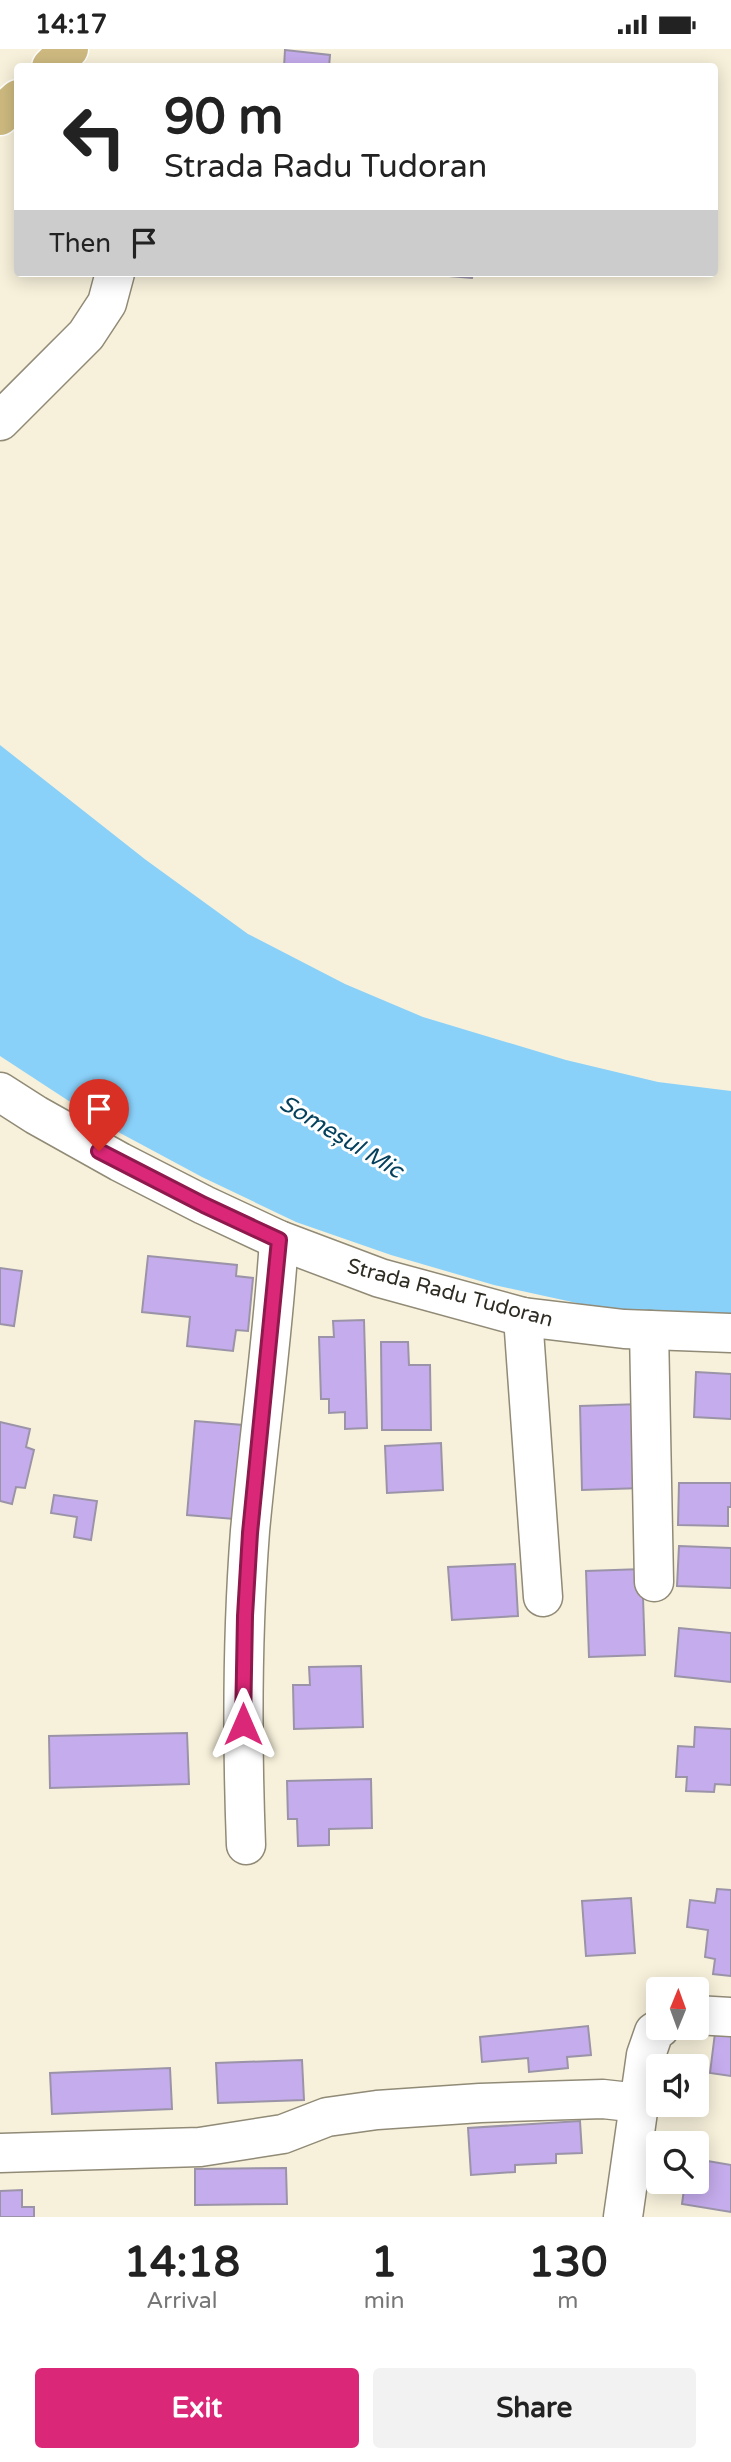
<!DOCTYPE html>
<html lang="en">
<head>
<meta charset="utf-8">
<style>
  :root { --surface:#fff; --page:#f2f2f2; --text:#222; --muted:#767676; --accent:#db2777 }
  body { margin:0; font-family:"Varela Round",sans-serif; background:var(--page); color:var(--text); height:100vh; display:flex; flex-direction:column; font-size:26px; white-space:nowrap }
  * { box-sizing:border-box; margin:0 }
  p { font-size:23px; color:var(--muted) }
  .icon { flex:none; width:38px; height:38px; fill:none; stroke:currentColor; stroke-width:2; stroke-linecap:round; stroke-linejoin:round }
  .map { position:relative; height:2168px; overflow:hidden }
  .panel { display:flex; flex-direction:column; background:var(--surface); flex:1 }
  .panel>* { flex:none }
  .hud { position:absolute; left:14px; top:14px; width:704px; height:214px; border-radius:7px; box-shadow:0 4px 18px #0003; background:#fff; color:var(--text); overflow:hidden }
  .needle { width:46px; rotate:1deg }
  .tools { position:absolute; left:646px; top:1928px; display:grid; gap:14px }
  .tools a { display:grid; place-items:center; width:63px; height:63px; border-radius:7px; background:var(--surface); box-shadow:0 4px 18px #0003; font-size:35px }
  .pin { position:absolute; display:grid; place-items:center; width:60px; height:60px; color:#fff; margin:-72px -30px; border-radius:50% 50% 50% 0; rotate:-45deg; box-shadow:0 0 7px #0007 }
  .pin .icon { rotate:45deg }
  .me { position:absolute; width:77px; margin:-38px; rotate:0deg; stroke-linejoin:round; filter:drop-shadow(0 0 5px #0008) }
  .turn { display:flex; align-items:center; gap:24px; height:147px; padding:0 35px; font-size:32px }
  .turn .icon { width:91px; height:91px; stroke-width:2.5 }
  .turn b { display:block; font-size:49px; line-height:60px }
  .then { display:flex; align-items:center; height:66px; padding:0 35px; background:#0003; gap:14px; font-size:26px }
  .eta { display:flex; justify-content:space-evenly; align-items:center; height:119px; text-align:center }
  .eta b { font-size:42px; font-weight:700; line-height:49px }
  .action { display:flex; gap:14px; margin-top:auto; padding:14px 35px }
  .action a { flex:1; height:80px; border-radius:7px; background:var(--accent); color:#fff; font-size:28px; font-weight:700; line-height:80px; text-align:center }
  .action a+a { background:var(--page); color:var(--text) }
  .status { display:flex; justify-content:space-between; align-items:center; height:49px; padding:0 35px; background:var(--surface); direction:ltr }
  .status svg { height:19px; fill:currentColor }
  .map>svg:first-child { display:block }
  .water { fill:#8ad1fa }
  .building { fill:#c5acec; stroke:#9b94a8; stroke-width:2 }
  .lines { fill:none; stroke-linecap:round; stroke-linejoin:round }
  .minor-casing { stroke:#908a76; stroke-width:41 }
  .major-casing { stroke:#fff; stroke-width:41 }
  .minor { stroke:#fff; stroke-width:38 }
  .major { stroke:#ceba80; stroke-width:38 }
  .route-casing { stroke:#8e194d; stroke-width:18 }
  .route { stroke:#db2777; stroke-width:12 }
  .labels { text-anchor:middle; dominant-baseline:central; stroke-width:6; stroke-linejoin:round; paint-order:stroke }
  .street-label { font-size:21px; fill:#2e2c23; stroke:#fff }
  .water-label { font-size:23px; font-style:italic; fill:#05415d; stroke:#fff }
</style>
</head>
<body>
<div class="status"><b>14:17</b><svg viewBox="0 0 49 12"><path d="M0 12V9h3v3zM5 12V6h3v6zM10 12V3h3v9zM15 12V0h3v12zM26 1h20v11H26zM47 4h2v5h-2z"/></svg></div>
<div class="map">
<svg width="731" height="2168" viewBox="0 0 731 2168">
  <rect width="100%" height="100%" fill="#f7f1db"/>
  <polygon class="water" points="0,696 146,811 248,885 345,935 423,968 566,1011 658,1033 731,1042 731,1274 595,1258 494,1236 391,1206 296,1173 202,1128 107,1077 0,1007"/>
  <g class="building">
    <polygon points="285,1 330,6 329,18 284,18"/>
    <polygon points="413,224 473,224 472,229"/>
    <polygon points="148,1207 237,1216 236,1227 253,1229 248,1282 236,1281 233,1302 187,1297 190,1268 142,1263"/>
    <polygon points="0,1219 22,1222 14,1277 0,1275"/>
    <polygon points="364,1271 367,1379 345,1380 345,1363 329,1364 329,1350 321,1350 319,1288 334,1288 333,1272"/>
    <polygon points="381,1293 408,1293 409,1316 430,1316 431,1381 382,1381"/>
    <polygon points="696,1323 731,1325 731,1370 694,1368"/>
    <polygon points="641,1355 642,1439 582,1441 580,1357"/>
    <polygon points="195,1372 243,1376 234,1470 187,1466"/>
    <polygon points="0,1373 30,1380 26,1398 34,1401 25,1439 16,1438 12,1455 0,1452"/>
    <polygon points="441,1394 443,1441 387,1444 385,1397"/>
    <polygon points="679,1434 731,1434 731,1458 728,1458 728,1477 678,1476"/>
    <polygon points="54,1446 97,1452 91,1491 74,1488 77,1468 51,1464"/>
    <polygon points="679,1497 731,1499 731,1539 677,1537"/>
    <polygon points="515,1515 518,1567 452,1571 448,1518"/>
    <polygon points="642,1520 645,1606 589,1608 586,1522"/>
    <polygon points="679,1579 731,1584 731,1633 675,1627"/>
    <polygon points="361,1617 363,1678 294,1680 293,1636 310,1636 309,1618"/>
    <polygon points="695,1678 731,1680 731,1736 715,1735 714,1743 686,1742 687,1728 676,1728 678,1697 694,1698"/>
    <polygon points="187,1684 189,1735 50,1739 49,1687"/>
    <polygon points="371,1730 372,1779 329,1780 329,1796 298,1797 297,1770 288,1770 287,1732"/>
    <polygon points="717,1840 731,1841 731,1927 713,1925 715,1910 705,1908 708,1881 687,1878 690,1851 715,1854"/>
    <polygon points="631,1849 635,1904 586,1907 582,1852"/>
    <polygon points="588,1977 591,2006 567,2008 568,2019 529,2023 528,2009 482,2013 480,1988"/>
    <polygon points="715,1984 731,1986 731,2027 710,2024"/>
    <polygon points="302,2011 304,2051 218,2054 216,2014"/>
    <polygon points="170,2019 172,2060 52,2065 50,2024"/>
    <polygon points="580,2072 582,2104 556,2105 556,2114 515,2116 515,2123 471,2126 468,2079"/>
    <polygon points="696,2110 731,2116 731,2163 682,2155 685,2133 696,2133"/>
    <polygon points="286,2119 287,2155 195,2156 195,2120"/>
    <polygon points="22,2141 22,2158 34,2158 34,2168 0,2168 0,2142"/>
  </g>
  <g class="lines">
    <defs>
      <g id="minor">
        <polyline points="0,372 86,286 107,254 115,224"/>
        <polyline points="0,1043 36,1066 120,1113 204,1156 279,1191 380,1229 523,1268 624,1280 731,1284"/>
        <polyline points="523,1268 543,1548"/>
        <polyline points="649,1281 654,1533"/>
        <path d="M 246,1796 C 242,1691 242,1587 250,1482 C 259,1385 273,1288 279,1191"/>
        <polyline points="696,1966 731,1968"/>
        <polyline points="0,2104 200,2098 283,2085 327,2068 377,2061 480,2054 603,2050 639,2054"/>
        <polyline points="623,2168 646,2006 654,1983 660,1979"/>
      </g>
      <g id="major">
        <polyline points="51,18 69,0"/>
        <polyline points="0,67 18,50"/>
      </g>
    </defs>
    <use href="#minor" class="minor-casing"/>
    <use href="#major" class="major-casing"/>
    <use href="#minor" class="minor"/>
    <use href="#major" class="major"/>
  </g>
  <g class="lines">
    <defs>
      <polyline id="route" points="99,1102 204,1156 279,1191 250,1484 245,1567 243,1675"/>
    </defs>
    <use href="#route" class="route-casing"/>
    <use href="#route" class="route"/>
  </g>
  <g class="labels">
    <g class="street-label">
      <text transform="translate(450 1244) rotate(15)">Strada Radu Tudoran</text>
    </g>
    <g class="water-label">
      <text transform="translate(341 1088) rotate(31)">Someșul Mic</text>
    </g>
  </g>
</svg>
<div class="tools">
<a><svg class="needle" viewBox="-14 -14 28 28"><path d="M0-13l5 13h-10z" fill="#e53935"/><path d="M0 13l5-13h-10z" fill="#767676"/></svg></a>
<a><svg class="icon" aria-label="sound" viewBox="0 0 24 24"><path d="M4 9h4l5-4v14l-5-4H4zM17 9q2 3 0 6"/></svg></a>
<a><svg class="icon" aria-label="search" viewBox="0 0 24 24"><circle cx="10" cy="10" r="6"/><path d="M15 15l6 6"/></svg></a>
</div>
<div class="pin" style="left:99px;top:1102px;background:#d93025"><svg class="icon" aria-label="arrive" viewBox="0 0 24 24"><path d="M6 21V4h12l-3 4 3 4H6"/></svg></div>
<svg class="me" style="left:243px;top:1675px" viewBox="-20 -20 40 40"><path d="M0-17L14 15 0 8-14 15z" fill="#db2777" stroke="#fff" stroke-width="4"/></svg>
<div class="hud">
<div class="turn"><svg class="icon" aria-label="left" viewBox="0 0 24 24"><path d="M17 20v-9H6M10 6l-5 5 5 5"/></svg><div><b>90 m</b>Strada Radu Tudoran</div></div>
<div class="then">Then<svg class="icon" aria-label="arrive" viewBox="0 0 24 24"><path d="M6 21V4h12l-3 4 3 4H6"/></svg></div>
</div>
</div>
<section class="panel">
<div class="eta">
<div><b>14:18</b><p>Arrival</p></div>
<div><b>1</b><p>min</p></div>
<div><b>130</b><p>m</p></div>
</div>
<div class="action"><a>Exit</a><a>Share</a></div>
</section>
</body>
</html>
